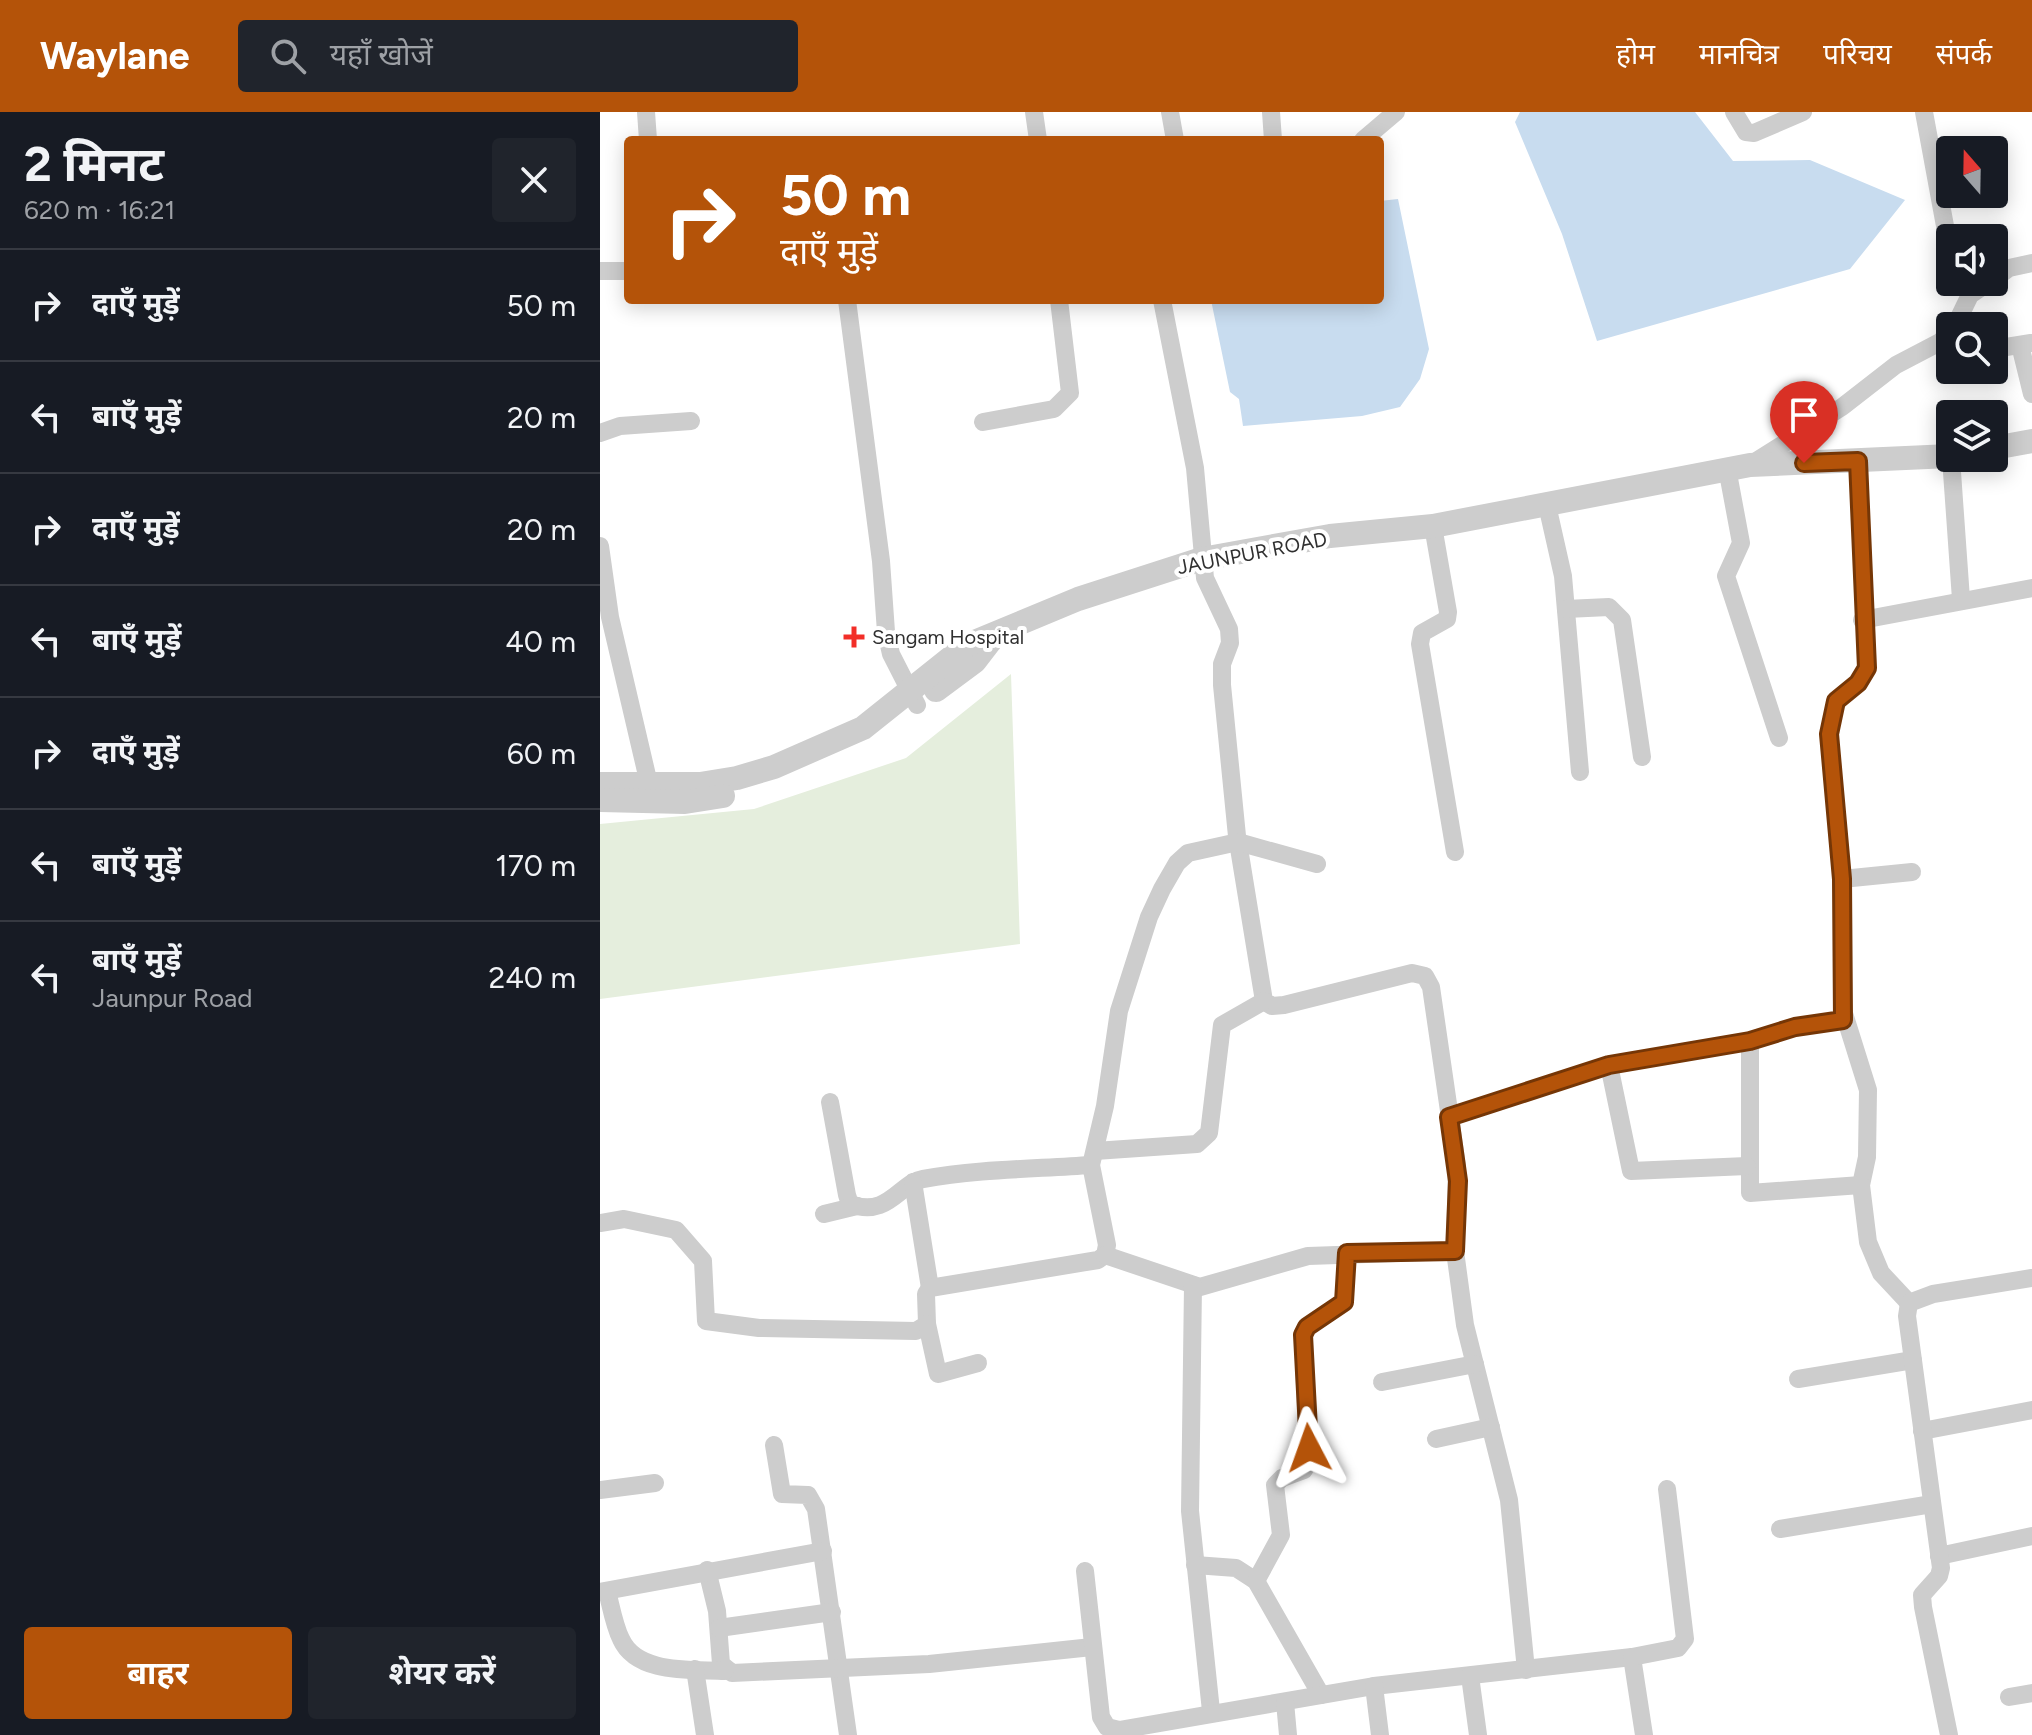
<!DOCTYPE html>
<html lang="hi">
<head>
<meta charset="utf-8">
<style>
  :root { --surface:#171b24; --page:#20242c; --text:#f1f3f6; --muted:#9ea1a6; --line:#363941; --accent:#b45309 }
  body { margin:0; font-family:Figtree,"Noto Sans Devanagari",sans-serif; background:var(--page); color:var(--text); height:100vh; display:flex; flex-direction:column; font-size:30px; white-space:nowrap }
  * { box-sizing:border-box; margin:0 }
  p { font-size:26px; color:var(--muted) }
  .icon { flex:none; width:44px; height:44px; fill:none; stroke:currentColor; stroke-width:2; stroke-linecap:round; stroke-linejoin:round }
  .map { position:relative; flex:1; overflow:hidden }
  .drawer { display:flex; flex-direction:column; background:var(--surface); width:600px }
  .drawer>* { flex:none }
  .hud { position:absolute; left:24px; top:24px; width:760px; height:168px; border-radius:8px; box-shadow:0 4px 20px #0003; background:#b45309; color:#fff; overflow:hidden }
  .needle { width:52px; rotate:340deg }
  .fabs { position:absolute; left:1336px; top:24px; display:grid; gap:16px }
  .fabs a { display:grid; place-items:center; width:72px; height:72px; border-radius:8px; background:var(--surface); box-shadow:0 4px 20px #0003; font-size:40px }
  .pin { position:absolute; display:grid; place-items:center; width:68px; height:68px; color:#fff; margin:-82px -34px; border-radius:50% 50% 50% 0; rotate:-45deg; box-shadow:0 0 8px #0007 }
  .pin .icon { rotate:45deg }
  .me { position:absolute; width:88px; margin:-44px; rotate:356deg; stroke-linejoin:round; filter:drop-shadow(0 0 6px #0008) }
  .turn { display:flex; align-items:center; gap:28px; height:168px; padding:0 24px; font-size:36px }
  .turn .icon { width:104px; height:104px; stroke-width:2.5 }
  .turn b { display:block; font-size:56px; line-height:68px }
  .round { display:grid; place-items:center; flex:none; width:84px; height:84px; border-radius:8px; background:var(--page) }
  .head { display:flex; align-items:center; justify-content:space-between; height:136px; padding:0 24px }
  h1 { font-size:48px; font-weight:700; line-height:60px }
  .action { display:flex; gap:16px; margin-top:auto; padding:16px 24px }
  .action a { flex:1; height:92px; border-radius:8px; background:var(--accent); color:#fff; font-size:32px; font-weight:700; line-height:92px; text-align:center }
  .action a+a { background:var(--page); color:var(--text) }
  ul { padding:0; list-style:none }
  li { display:flex; align-items:center; gap:24px; height:112px; padding:0 24px; border-top:2px solid var(--line) }
  li div { flex:1 }
  li b { display:block; font-size:30px }
  li em { font-style:normal }
  header { display:flex; align-items:center; gap:48px; box-sizing:border-box; height:112px; padding:0 40px; background:var(--accent); color:#fff }
  header strong { font-size:38px }
  nav { display:flex; gap:44px; margin-inline-start:auto; font-size:28px }
  .search { width:560px; height:72px; background:var(--page); display:flex; align-items:center; gap:20px; box-sizing:border-box; padding:0 28px; border-radius:8px; color:var(--muted); font-size:30px }
  main { display:flex; flex:1; min-height:0 }
  .map>svg:first-child { display:block }
  .green { fill:#e5eedd }
  .water { fill:#c8dcef }
  .lines { fill:none; stroke-linecap:round; stroke-linejoin:round }
  .minor { stroke:#cdcdcd; stroke-width:18 }
  .tertiary { stroke:#cdcdcd; stroke-width:24 }
  .route-casing { stroke:#753606; stroke-width:20 }
  .route { stroke:#b45309; stroke-width:14 }
  .poi-dot { fill:#f22e28; stroke:#fff; stroke-width:3 }
  .labels { text-anchor:middle; dominant-baseline:central; stroke-width:8; stroke-linejoin:round; paint-order:stroke }
  .street-label { font-size:20px; fill:#303030; stroke:#fff }
  .poi-label { font-size:20px; fill:#303030; stroke:#fff; text-anchor:start }
</style>
</head>
<body>
<header>
<strong>Waylane</strong>
<div class="search"><svg class="icon" aria-label="search" viewBox="0 0 24 24"><circle cx="10" cy="10" r="6"/><path d="M15 15l6 6"/></svg>यहाँ खोजें</div>
<nav><a>होम</a><a>मानचित्र</a><a>परिचय</a><a>संपर्क</a></nav>
</header>
<main>
<section class="drawer">
<div class="head"><div><h1>2 मिनट</h1><p>620 m · 16:21</p></div><a class="round"><svg class="icon" aria-label="close" viewBox="0 0 24 24"><path d="M6 6l12 12M18 6L6 18"/></svg></a></div>
<ul>
<li><svg class="icon" aria-label="right" viewBox="0 0 24 24"><path d="M7 20v-9h11M14 6l5 5-5 5"/></svg><div><b>दाएँ मुड़ें</b></div><em>50 m</em></li>
<li><svg class="icon" aria-label="left" viewBox="0 0 24 24"><path d="M17 20v-9H6M10 6l-5 5 5 5"/></svg><div><b>बाएँ मुड़ें</b></div><em>20 m</em></li>
<li><svg class="icon" aria-label="right" viewBox="0 0 24 24"><path d="M7 20v-9h11M14 6l5 5-5 5"/></svg><div><b>दाएँ मुड़ें</b></div><em>20 m</em></li>
<li><svg class="icon" aria-label="left" viewBox="0 0 24 24"><path d="M17 20v-9H6M10 6l-5 5 5 5"/></svg><div><b>बाएँ मुड़ें</b></div><em>40 m</em></li>
<li><svg class="icon" aria-label="right" viewBox="0 0 24 24"><path d="M7 20v-9h11M14 6l5 5-5 5"/></svg><div><b>दाएँ मुड़ें</b></div><em>60 m</em></li>
<li><svg class="icon" aria-label="left" viewBox="0 0 24 24"><path d="M17 20v-9H6M10 6l-5 5 5 5"/></svg><div><b>बाएँ मुड़ें</b></div><em>170 m</em></li>
<li><svg class="icon" aria-label="left" viewBox="0 0 24 24"><path d="M17 20v-9H6M10 6l-5 5 5 5"/></svg><div><b>बाएँ मुड़ें</b><p>Jaunpur Road</p></div><em>240 m</em></li>
</ul>
<div class="action"><a>बाहर</a><a>शेयर करें</a></div>
</section>
<div class="map">
<svg width="1432" height="1623" viewBox="0 0 1432 1623">
  <rect width="100%" height="100%" fill="#fff"/>
  <polygon class="green" points="411,562 420,832 0,887 0,712 154,697 306,646"/>
  <g class="water">
    <polygon points="920,0 1095,0 1133,49 1210,48 1305,88 1250,157 997,229 962,122 915,10"/>
    <polygon points="798,87 829,237 820,267 800,295 762,304 643,314 639,287 630,280 611,188 780,188 780,89"/>
  </g>
  <g class="lines">
    <g class="minor">
      <polyline points="46,0 48,28"/>
      <polyline points="434,0 438,28"/>
      <polyline points="570,0 575,28"/>
      <polyline points="671,0 673,28"/>
      <polyline points="1134,0 1146,20 1154,21 1203,0"/>
      <polyline points="1324,0 1350,141"/>
      <polyline points="763,28 796,0"/>
      <polyline points="0,159 28,159"/>
      <polyline points="1394,167 1409,156 1432,151"/>
      <polyline points="247,188 281,449 286,520 291,542 317,593"/>
      <polyline points="562,188 595,356 605,466 629,517 630,531 622,552 622,573 637,724 664,889 672,894 684,893 812,861 825,864 831,875 857,1054 855,1139 865,1213 909,1388 926,1558"/>
      <polyline points="1355,214 1370,183 1389,170"/>
      <polyline points="1420,233 1432,282"/>
      <polyline points="1394,237 1431,231"/>
      <polyline points="383,310 454,297 470,281 459,188"/>
      <polyline points="0,321 20,314 91,309"/>
      <polyline points="1351,346 1361,487"/>
      <polyline points="1258,349 1267,556 1258,571 1236,589 1229,622 1242,767 1242,895 1268,978 1267,1045 1261,1073 1268,1130 1281,1161 1309,1191"/>
      <polyline points="1153,351 1242,295 1296,253 1340,230 1350,221"/>
      <polyline points="1127,356 1141,431 1126,464 1179,626"/>
      <polyline points="947,393 963,464 980,660"/>
      <polyline points="833,414 848,500 847,507 822,521 820,532 855,740"/>
      <polyline points="0,434 10,505 49,672"/>
      <polyline points="966,497 1009,495 1022,508 1042,645"/>
      <polyline points="1262,508 1432,476"/>
      <polyline points="1242,767 1312,760"/>
      <polyline points="1150,929 1150,1081 1261,1073"/>
      <polyline points="1009,953 1150,929 1195,915 1243,908"/>
      <path d="M 230,990 L 247,1083 L 250,1092 C 289,1106 299,1071 323,1067 C 377,1057 436,1057 491,1053"/>
      <polyline points="849,1005 1009,953 1031,1059 1147,1054"/>
      <polyline points="495,1039 597,1032 609,1021 622,913 664,889"/>
      <polyline points="313,1070 330,1176"/>
      <polyline points="224,1102 257,1094"/>
      <polyline points="0,1111 24,1107 76,1118 103,1149 106,1209 159,1216 316,1219 327,1212 326,1182 330,1176 498,1148 505,1143 507,1133 491,1053 505,994 519,899 549,805 562,777 577,751 588,741 638,730 717,752"/>
      <polyline points="505,1143 600,1175 708,1144 855,1139"/>
      <polyline points="593,1173 590,1399 611,1599"/>
      <polyline points="327,1212 338,1262 378,1251"/>
      <polyline points="1198,1267 1313,1248"/>
      <polyline points="782,1270 875,1252"/>
      <polyline points="1322,1319 1432,1298"/>
      <polyline points="836,1327 891,1315"/>
      <polyline points="174,1333 182,1382 208,1383 216,1397 248,1623"/>
      <polyline points="0,1378 55,1371"/>
      <polyline points="1180,1417 1332,1392"/>
      <polyline points="1339,1444 1432,1424"/>
      <polyline points="595,1453 636,1456 656,1469 721,1583"/>
      <polyline points="107,1458 117,1499 121,1552 132,1561 329,1552 492,1535"/>
      <polyline points="485,1459 501,1605 507,1615 519,1618 774,1574 1032,1545 1044,1623"/>
      <polyline points="656,1469 681,1423 675,1373 682,1366 704,1358 708,1350 703,1223 707,1215 744,1190 747,1141"/>
      <path d="M 7,1479 C 11,1494 14,1513 21,1527 C 37,1563 93,1557 125,1559"/>
      <polyline points="0,1480 223,1439"/>
      <polyline points="119,1516 232,1500"/>
      <polyline points="1032,1545 1078,1536 1085,1527 1067,1377"/>
      <polyline points="95,1557 105,1623"/>
      <polyline points="870,1564 878,1623"/>
      <polyline points="774,1574 780,1623"/>
      <polyline points="1409,1585 1432,1581"/>
      <polyline points="685,1590 688,1623"/>
      <polyline points="1349,1623 1323,1495 1322,1483 1339,1464 1341,1456 1307,1204 1309,1191 1333,1182 1432,1166"/>
    </g>
    <g class="tertiary">
      <polyline points="1394,336 1432,329"/>
      <polyline points="336,578 375,549 395,523"/>
      <polyline points="0,672 100,672 137,666 174,655 263,616 367,533 478,487 602,447 730,424 833,414 1150,353 1350,344"/>
      <polyline points="0,688 85,690 123,684"/>
    </g>
  </g>
  <g class="lines">
    <defs>
      <polyline id="route" points="709,1336 703,1223 707,1215 744,1190 747,1141 855,1139 858,1069 849,1005 1009,953 1150,929 1195,915 1243,908 1242,767 1229,622 1236,589 1258,571 1267,556 1258,349 1204,351"/>
    </defs>
    <use href="#route" class="route-casing"/>
    <use href="#route" class="route"/>
  </g>
  <path class="poi-dot" d="M250 513h8v8h8v8h-8v8h-8v-8h-8v-8h8z"/>
  <g class="labels">
    <g class="street-label">
      <text transform="translate(652 441) rotate(-11)">JAUNPUR ROAD</text>
    </g>
    <g class="poi-label">
      <text x="272" y="525">Sangam Hospital</text>
    </g>
  </g>
</svg>
<div class="fabs">
<a><svg class="needle" viewBox="-14 -14 28 28"><path d="M0-13l5 13h-10z" fill="#e53935"/><path d="M0 13l5-13h-10z" fill="#9ea1a6"/></svg></a>
<a><svg class="icon" aria-label="sound" viewBox="0 0 24 24"><path d="M4 9h4l5-4v14l-5-4H4zM17 9q2 3 0 6"/></svg></a>
<a><svg class="icon" aria-label="search" viewBox="0 0 24 24"><circle cx="10" cy="10" r="6"/><path d="M15 15l6 6"/></svg></a>
<a><svg class="icon" aria-label="layers" viewBox="0 0 24 24"><path d="M12 4l9 5-9 5-9-5zM3 14l9 5 9-5"/></svg></a>
</div>
<div class="pin" style="left:1204px;top:351px;background:#d93025"><svg class="icon" aria-label="arrive" viewBox="0 0 24 24"><path d="M6 21V4h12l-3 4 3 4H6"/></svg></div>
<svg class="me" style="left:709px;top:1336px" viewBox="-20 -20 40 40"><path d="M0-17L14 15 0 8-14 15z" fill="#b45309" stroke="#fff" stroke-width="4"/></svg>
<div class="hud">
<div class="turn"><svg class="icon" aria-label="right" viewBox="0 0 24 24"><path d="M7 20v-9h11M14 6l5 5-5 5"/></svg><div><b>50 m</b>दाएँ मुड़ें</div></div>
</div>
</div>
</main>
</body>
</html>
